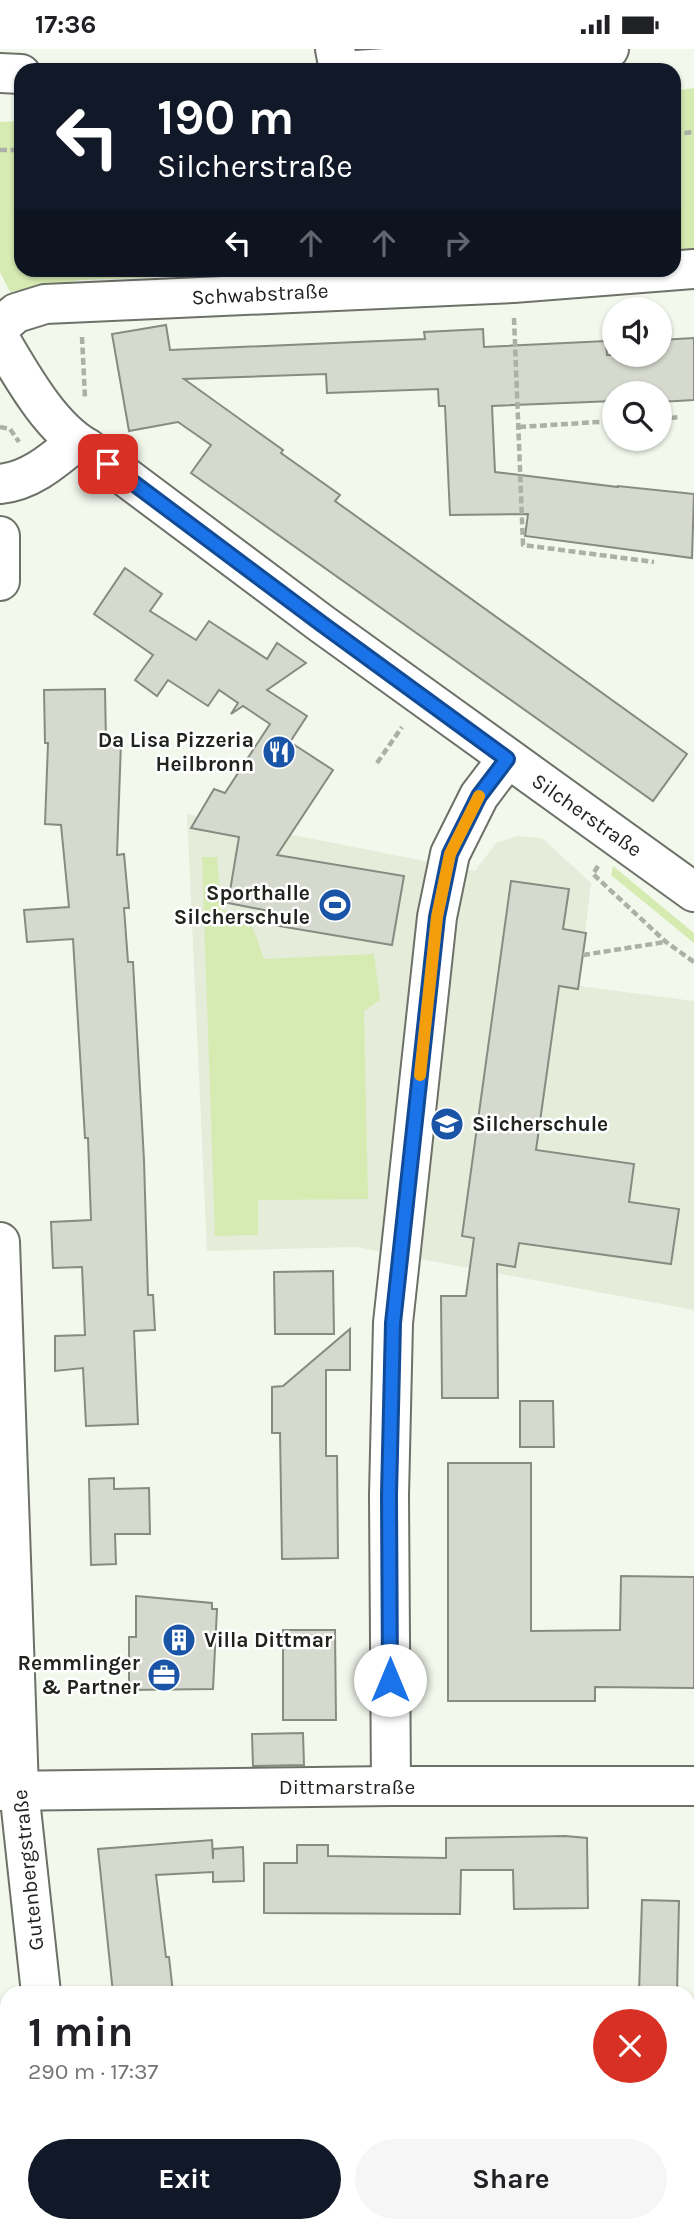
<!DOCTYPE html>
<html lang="en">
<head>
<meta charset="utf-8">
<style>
  :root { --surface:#fff; --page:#f6f6f6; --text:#202124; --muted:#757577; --accent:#111827 }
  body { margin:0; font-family:Karla,sans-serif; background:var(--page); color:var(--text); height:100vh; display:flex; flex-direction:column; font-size:26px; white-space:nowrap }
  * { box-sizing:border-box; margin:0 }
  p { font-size:23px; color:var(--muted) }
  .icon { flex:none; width:38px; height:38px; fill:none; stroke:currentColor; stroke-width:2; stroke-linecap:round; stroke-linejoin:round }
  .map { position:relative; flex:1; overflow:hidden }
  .drawer { position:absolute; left:0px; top:1937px; width:695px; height:247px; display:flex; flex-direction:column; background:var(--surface); border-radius:21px 21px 0 0; box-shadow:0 2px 5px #0004 }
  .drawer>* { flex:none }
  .top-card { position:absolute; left:14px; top:14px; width:667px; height:214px; border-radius:21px; box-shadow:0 2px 5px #0004; background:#111827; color:#fff; overflow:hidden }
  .buttons { position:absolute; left:602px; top:248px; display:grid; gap:14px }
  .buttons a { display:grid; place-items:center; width:70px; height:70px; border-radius:50%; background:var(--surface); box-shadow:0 2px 5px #0004; font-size:35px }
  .pin { position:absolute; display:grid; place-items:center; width:60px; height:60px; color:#fff; margin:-30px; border-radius:14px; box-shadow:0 4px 10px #0006 }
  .me { position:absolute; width:77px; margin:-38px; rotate:0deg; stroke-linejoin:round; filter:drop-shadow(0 0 5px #0008) }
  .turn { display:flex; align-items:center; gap:24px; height:147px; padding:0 28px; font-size:32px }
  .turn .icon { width:91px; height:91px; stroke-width:2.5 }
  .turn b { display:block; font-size:49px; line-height:60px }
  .lanes { display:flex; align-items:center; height:66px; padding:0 28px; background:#0003; justify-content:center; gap:35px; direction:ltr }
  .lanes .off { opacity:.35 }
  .round { display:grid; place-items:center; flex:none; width:74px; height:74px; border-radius:37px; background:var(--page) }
  .head { display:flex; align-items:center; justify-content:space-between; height:119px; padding:0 28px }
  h1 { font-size:42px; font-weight:700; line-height:52px }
  .button { display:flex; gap:14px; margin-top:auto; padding:14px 28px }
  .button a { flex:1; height:80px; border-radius:42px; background:var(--accent); color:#fff; font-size:28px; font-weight:700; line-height:80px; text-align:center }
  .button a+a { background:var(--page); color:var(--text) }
  .status { display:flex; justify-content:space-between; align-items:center; height:49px; padding:0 35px; background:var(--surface); direction:ltr }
  .status svg { height:19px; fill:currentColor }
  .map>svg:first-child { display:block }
  .built { fill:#e5ecda }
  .green { fill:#d6ebb1 }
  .building { fill:#d5d9ce; stroke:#878b81; stroke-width:2 }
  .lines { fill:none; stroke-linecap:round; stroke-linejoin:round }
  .lane-casing { stroke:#6d7168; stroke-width:23 }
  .street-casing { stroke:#6d7168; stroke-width:42 }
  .secondary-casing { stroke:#6d7168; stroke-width:42 }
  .path { stroke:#acb0a7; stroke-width:4.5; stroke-dasharray:7 3.5; stroke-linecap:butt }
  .lane { stroke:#fff; stroke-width:19 }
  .street { stroke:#fff; stroke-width:38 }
  .secondary { stroke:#fff; stroke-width:38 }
  .route-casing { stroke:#114b97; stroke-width:18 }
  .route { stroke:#1a73e8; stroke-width:12 }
  .slow { stroke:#f59e0b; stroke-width:12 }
  .labels { text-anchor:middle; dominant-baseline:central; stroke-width:5; stroke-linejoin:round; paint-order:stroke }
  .street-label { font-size:21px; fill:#21231f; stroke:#fff }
  .poi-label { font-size:21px; font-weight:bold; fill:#21231f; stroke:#fff; text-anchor:end }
</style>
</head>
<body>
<div class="status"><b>17:36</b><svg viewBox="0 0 49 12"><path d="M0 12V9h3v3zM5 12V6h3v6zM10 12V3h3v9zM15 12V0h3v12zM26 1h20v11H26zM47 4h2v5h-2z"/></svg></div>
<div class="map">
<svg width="694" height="2183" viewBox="0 0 694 2183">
  <rect width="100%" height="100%" fill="#f3f8ed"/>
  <polygon class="built" points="187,765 475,822 496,794 517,787 542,789 591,834 579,937 694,952 694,1261 356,1198 207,1202"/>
  <g class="green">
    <polygon points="694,39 694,203 674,204 674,42"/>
    <polygon points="21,72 21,220 354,221 80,231 10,243 0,223 0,73"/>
    <path d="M 202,808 L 217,808 L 221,861 C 255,864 253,883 264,910 L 374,905 L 380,951 L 364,962 L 368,1150 L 258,1151 L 258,1186 L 215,1187 Z"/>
    <polygon points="613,817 694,884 694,894 611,826"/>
  </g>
  <g class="building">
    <polygon points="166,276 170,301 425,290 424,283 483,280 484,298 606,292 607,306 660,306 660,291 694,289 694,351 660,353 660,345 614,345 614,352 492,357 495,423 618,438 618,437 694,445 692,509 525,487 528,465 450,466 445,357 439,357 438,340 327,344 326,325 184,330 283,401 281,404 340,446 335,452 687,705 653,752 191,424 211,396 178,373 129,382 112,285"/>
    <polygon points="125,519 162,545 150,562 196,591 209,572 267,610 277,594 306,614 267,641 307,667 290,693 333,721 277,806 404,827 392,896 267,875 269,862 228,854 239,788 191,779 214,740 225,744 270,675 243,657 231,665 238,654 219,641 208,657 168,631 157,647 135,631 153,606 94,565"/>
    <polygon points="105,640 106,693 121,693 117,806 124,805 129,859 124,859 128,913 133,913 144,1111 148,1246 153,1246 155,1281 134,1282 138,1375 86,1377 83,1319 55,1322 55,1287 85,1286 82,1218 53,1219 51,1173 91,1171 88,1089 85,1089 73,890 27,893 24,861 69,858 61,776 45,775 48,694 45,694 44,641"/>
    <polygon points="511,832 569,840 563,880 586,884 578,940 559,937 536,1101 634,1115 629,1153 679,1160 671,1215 519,1194 515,1218 497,1215 498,1349 442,1349 441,1247 466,1247 474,1189 462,1187"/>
    <polygon points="333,1222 334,1285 275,1285 274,1223"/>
    <polygon points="350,1280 350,1321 326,1321 326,1407 337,1407 338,1509 282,1510 280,1384 272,1384 272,1338 283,1337"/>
    <polygon points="520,1352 553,1352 554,1398 520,1398"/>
    <polygon points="448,1414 531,1414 531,1582 620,1581 621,1527 694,1528 694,1639 595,1638 595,1652 448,1652"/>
    <polygon points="114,1429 114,1440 149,1439 150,1485 115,1485 116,1515 91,1516 89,1430"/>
    <polygon points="136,1547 212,1554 212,1560 217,1560 213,1640 129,1641 129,1588 136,1588"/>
    <polygon points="283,1581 335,1581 336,1671 283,1671"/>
    <polygon points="303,1684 304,1716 253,1717 252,1685"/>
    <polygon points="565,1787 587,1789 588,1859 514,1860 513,1821 461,1821 460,1865 264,1864 264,1814 297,1814 297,1796 328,1796 328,1807 446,1809 446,1789"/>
    <polygon points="212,1791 213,1810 213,1800 243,1798 244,1832 213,1833 213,1823 156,1826 166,1908 169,1908 173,1944 113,1944 98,1800"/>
    <polygon points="642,1851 679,1852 677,1944 639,1944"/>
  </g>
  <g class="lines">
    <defs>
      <g id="lane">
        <polyline points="688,1996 694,1996"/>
        <polyline points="688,2170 694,2170"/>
        <polyline points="321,2177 321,2183"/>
        <polyline points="568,2183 624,2177"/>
      </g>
      <g id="street">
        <polyline points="335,0 339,21"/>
        <polyline points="0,278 16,264 45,255 513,234 694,220"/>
        <path d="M 0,435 C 30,432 53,412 76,393"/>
        <polyline points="0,487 0,532"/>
        <polyline points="0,1193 19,1741 41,1944"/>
        <polyline points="391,1737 389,1446 393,1274 437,868 450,805 479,747 507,710"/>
        <polyline points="0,1742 391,1737 694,1737"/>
        <polyline points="67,2177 68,2183"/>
      </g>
      <g id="secondary">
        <polyline points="357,21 553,7 609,0"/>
        <polyline points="0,24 21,25"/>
        <path d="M 0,290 C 21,325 50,379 87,399 L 322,575 L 694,843"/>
      </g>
    </defs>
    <use href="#lane" class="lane-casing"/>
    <use href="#street" class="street-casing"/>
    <use href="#secondary" class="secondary-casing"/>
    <g class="path">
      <polyline points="674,85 694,83"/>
      <polyline points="0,101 21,101"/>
      <polyline points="514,269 523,496 654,513"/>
      <polyline points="82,288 85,349"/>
      <polyline points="660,370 679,368"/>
      <polyline points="0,378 10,380 19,393"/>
      <polyline points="519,378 614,372"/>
      <polyline points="377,714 402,678"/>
      <polyline points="598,817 593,825 666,893 694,913"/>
      <polyline points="583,906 665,893"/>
    </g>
    <use href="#lane" class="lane"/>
    <use href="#street" class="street"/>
    <use href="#secondary" class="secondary"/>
  </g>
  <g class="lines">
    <defs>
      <polyline id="route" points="108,415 322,575 507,710 479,747 450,805 437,868 393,1274 389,1446 390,1631"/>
    </defs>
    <use href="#route" class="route-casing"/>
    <use href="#route" class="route"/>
    <polyline class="slow" points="420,1026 437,868 450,805 479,747"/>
  </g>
  <defs>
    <symbol id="restaurant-disc" viewBox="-11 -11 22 22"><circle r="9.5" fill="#1a54a6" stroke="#fff"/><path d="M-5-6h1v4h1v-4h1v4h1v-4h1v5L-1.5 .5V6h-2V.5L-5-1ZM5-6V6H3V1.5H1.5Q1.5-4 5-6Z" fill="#fff"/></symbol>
    <symbol id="stadium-disc" viewBox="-11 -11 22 22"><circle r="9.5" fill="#1a54a6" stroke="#fff"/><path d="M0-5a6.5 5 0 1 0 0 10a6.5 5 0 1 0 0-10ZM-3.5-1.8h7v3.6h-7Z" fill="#fff"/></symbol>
    <symbol id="school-disc" viewBox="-11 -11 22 22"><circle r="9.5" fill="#1a54a6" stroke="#fff"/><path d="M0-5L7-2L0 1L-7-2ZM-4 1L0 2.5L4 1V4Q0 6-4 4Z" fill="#fff"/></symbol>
    <symbol id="building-disc" viewBox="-11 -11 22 22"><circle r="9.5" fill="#1a54a6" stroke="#fff"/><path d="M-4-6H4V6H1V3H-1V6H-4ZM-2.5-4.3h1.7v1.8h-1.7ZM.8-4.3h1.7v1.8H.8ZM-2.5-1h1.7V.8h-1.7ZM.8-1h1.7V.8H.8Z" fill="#fff"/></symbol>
    <symbol id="office-disc" viewBox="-11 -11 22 22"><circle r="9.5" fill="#1a54a6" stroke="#fff"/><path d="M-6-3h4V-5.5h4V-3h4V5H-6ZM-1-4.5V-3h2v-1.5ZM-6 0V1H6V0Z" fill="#fff"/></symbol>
  </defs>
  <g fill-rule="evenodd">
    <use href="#restaurant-disc" x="260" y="684" width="38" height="38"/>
    <use href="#stadium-disc" x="316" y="837" width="38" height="38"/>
    <use href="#school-disc" x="428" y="1056" width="38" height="38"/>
    <use href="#building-disc" x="160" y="1572" width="38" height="38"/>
    <use href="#office-disc" x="145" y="1607" width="38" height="38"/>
  </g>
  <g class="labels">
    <g class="street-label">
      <text transform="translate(260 245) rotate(-3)">Schwabstraße</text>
      <text transform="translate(587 766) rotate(35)">Silcherstraße</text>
      <text x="347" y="1738">Dittmarstraße</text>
      <text transform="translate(28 1821) rotate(-96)">Gutenbergstraße</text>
    </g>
    <g class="poi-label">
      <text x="254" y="691">Da Lisa Pizzeria<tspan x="254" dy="24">Heilbronn</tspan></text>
      <text x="310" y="844">Sporthalle<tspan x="310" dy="24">Silcherschule</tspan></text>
      <text x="472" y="1075" text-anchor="start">Silcherschule</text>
      <text x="204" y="1591" text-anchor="start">Villa Dittmar</text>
      <text x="140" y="1614">Remmlinger<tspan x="140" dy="24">&amp; Partner</tspan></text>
    </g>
  </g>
</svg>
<div class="buttons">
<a><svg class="icon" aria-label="sound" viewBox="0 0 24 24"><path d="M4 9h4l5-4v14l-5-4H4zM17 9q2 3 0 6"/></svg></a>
<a><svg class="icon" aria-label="search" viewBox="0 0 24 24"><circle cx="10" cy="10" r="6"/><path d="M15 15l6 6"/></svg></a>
</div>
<div class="pin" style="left:108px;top:415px;background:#d93025"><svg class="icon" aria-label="arrive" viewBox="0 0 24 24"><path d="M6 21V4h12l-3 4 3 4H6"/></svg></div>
<svg class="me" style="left:390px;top:1631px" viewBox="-20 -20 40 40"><circle r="19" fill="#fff"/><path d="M0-13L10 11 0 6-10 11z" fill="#1a73e8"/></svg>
<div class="top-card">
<div class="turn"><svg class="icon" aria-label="left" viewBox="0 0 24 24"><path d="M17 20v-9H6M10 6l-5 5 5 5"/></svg><div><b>190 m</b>Silcherstraße</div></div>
<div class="lanes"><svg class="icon" aria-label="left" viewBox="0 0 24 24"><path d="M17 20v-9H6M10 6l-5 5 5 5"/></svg><svg class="icon off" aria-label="ahead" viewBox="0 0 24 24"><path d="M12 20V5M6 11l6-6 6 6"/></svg><svg class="icon off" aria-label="ahead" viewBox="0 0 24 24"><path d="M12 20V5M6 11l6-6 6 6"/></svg><svg class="icon off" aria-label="right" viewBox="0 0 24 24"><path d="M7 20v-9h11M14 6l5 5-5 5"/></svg></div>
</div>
<section class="drawer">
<div class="head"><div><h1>1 min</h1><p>290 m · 17:37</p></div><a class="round" style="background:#d93025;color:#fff"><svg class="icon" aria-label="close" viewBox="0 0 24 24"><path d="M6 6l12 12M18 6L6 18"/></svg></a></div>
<div class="button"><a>Exit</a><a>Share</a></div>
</section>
</div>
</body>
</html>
